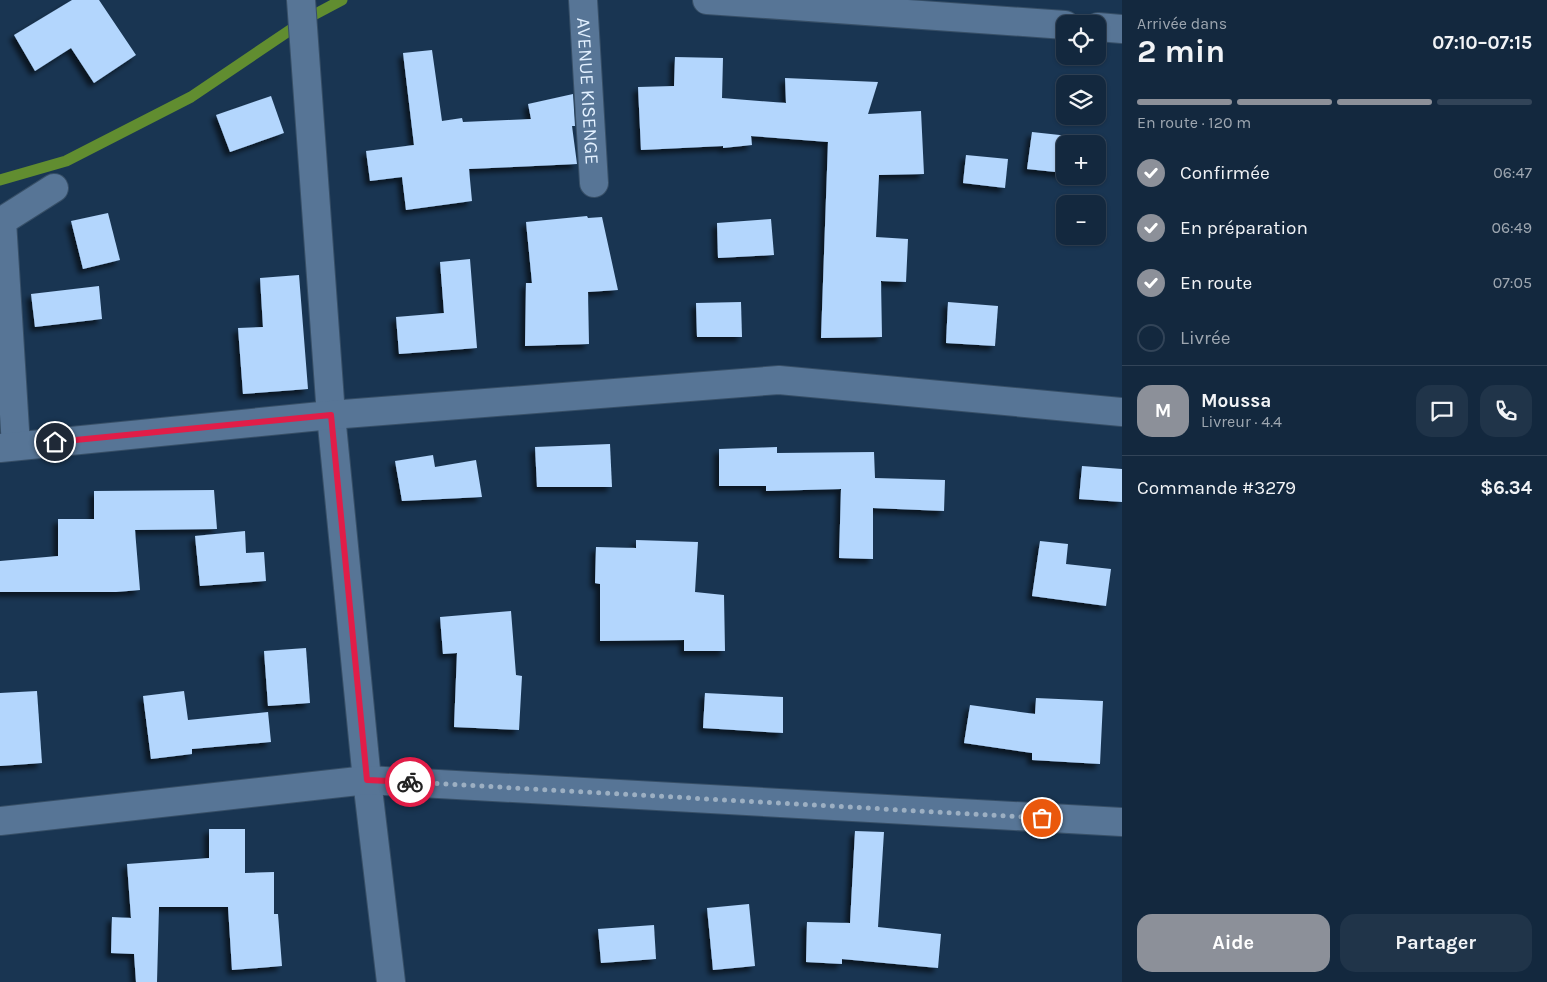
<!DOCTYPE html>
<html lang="fr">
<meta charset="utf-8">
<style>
body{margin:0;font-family:Karla,sans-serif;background:#203449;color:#f1f3f6;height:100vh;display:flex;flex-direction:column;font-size:19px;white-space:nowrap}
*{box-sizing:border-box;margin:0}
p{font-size:16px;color:#9da6b0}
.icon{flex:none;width:28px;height:28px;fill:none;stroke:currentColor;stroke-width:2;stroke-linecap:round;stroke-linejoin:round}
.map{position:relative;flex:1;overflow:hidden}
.panel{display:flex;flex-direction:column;background:#13283e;width:425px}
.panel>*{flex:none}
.tools{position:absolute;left:1056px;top:15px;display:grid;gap:10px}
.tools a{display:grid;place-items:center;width:50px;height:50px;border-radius:10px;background:#13283e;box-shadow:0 1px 4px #0004,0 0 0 1px #324458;font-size:25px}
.pin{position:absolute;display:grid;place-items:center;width:42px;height:42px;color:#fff;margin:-21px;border:2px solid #fff;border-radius:50%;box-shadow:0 1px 5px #0007}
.courier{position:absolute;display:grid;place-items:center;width:50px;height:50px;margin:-25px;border:4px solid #e11d48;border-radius:50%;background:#fff;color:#222;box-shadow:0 1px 6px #0007}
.headline em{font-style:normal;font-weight:700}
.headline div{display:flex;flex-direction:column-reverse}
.headline{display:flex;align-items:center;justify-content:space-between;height:85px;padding:0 15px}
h1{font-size:32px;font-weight:700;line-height:38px}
.bar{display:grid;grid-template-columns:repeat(4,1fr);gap:8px 5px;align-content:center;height:60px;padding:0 15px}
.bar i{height:6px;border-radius:4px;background:#324458}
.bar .current{background:#8c9099}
.bar p{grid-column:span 4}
.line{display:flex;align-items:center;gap:12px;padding:0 15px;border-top:1px solid #324458}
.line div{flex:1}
.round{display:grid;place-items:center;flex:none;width:52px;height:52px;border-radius:15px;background:#203449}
ol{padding:0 15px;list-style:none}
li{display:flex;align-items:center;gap:15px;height:55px}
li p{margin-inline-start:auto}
li .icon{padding:5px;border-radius:50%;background:#8c9099;color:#fff;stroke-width:4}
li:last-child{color:#9da6b0}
li i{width:28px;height:28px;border:2px solid #324458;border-radius:50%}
.primary-button{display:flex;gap:10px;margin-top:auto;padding:10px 15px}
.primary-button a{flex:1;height:58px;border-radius:15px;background:#8c9099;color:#fff;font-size:20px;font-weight:700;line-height:58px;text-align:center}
.primary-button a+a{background:#203449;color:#f1f3f6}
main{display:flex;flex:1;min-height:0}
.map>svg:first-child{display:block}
</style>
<main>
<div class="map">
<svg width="1122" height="982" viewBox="0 0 1122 982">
<defs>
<filter id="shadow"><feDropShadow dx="-4.5" dy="4.5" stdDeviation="2.5" flood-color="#0009"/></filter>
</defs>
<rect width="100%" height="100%" fill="#193552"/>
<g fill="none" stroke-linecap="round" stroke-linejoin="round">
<!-- stream -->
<path stroke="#618d30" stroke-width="11" d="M 0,180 L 66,161 L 191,97 L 308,18 L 342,0"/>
</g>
<!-- building -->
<g fill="#b3d6fd" filter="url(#shadow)">
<path d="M 72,0 L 99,0 L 136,55 L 94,83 L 71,48 L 35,71 L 14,35 Z"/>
<path d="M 432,50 L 442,121 L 462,118 L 463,122 L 531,119 L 528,104 L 573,94 L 575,126 L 572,126 L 577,164 L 469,169 L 472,201 L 406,210 L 402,177 L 370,181 L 366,151 L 414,145 L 403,53 Z"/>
<path d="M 675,57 L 723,58 L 722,98 L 786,103 L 785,78 L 878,82 L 868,114 L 921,111 L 924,174 L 879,175 L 876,237 L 908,239 L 906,282 L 881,281 L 882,337 L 821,338 L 828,142 L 751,136 L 752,145 L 723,148 L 723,146 L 641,150 L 638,87 L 674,86 Z"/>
<path d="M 271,96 L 284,133 L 230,152 L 216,115 Z"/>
<path d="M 1032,132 L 1106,140 L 1102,177 L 1093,176 L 1098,176 L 1098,144 L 1065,144 L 1065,173 L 1027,169 Z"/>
<path d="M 966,155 L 1008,159 L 1005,188 L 963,183 Z"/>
<path d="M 108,213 L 120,260 L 83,269 L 71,221 Z"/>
<path d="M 587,216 L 588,218 L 602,217 L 618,290 L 588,292 L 589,344 L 525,346 L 526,283 L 532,283 L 526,222 Z"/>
<path d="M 771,219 L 774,255 L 718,258 L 717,223 Z"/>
<path d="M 470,259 L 477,348 L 399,354 L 396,317 L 444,313 L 440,262 Z"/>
<path d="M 299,275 L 308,389 L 243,394 L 238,328 L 263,327 L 260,278 Z"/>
<path d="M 99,286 L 102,319 L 35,327 L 31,294 Z"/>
<path d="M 741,302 L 742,337 L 697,337 L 696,303 Z"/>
<path d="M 948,302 L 998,306 L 995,346 L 946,343 Z"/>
<path d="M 610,444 L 612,487 L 537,487 L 535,447 Z"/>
<path d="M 777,447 L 777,453 L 874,452 L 875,478 L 945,480 L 944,511 L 873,508 L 873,559 L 839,558 L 841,489 L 766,491 L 766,486 L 719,486 L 719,449 Z"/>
<path d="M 433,455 L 435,467 L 476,460 L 482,497 L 402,501 L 395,461 Z"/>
<path d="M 1082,466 L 1122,469 L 1122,502 L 1079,499 Z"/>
<path d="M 214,490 L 217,529 L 135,530 L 140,590 L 116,592 L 0,592 L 0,561 L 58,556 L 58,519 L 94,519 L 94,491 Z"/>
<path d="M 245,531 L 246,553 L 264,552 L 266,581 L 200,586 L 195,536 Z"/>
<path d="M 636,540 L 698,542 L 695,592 L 724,595 L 725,651 L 684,651 L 684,640 L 600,641 L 600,584 L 595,583 L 596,547 L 636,548 Z"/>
<path d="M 1040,541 L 1068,544 L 1066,564 L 1111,569 L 1106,606 L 1032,596 Z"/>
<path d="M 511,611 L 516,675 L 522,676 L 519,730 L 454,727 L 457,653 L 443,654 L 440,617 Z"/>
<path d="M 306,648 L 310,703 L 268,706 L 264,651 Z"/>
<path d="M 37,691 L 42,763 L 0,766 L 0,693 Z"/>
<path d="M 184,691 L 188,720 L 268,712 L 271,742 L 192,749 L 192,754 L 151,759 L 143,696 Z"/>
<path d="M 705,693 L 783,697 L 783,733 L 703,728 Z"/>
<path d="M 1036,698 L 1103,701 L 1100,764 L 1032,760 L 1032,753 L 964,743 L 970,705 L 1035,714 Z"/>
<path d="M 209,829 L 245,829 L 245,873 L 274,872 L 274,914 L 278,914 L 282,966 L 232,970 L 228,907 L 159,907 L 157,982 L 136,982 L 134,954 L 111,953 L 112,917 L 131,918 L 127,864 L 209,858 Z"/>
<path d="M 855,831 L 884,832 L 878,927 L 941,934 L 938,968 L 842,959 L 842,964 L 806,962 L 807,922 L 850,923 Z"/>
<path d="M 749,904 L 755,966 L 713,970 L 707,908 Z"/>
<path d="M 654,925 L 656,959 L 601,963 L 598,929 Z"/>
</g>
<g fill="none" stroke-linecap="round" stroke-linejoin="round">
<defs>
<g id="minor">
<path d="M 301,0 L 331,415 L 367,780 L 391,982"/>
<path id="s1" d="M 583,0 L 594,183"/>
<path d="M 707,0 L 1065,25"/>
<path d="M 1098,27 L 1122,29"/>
<path d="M 16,446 L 2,221 L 54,188"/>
<path d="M 0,448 L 331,415 L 779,380 L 1122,412"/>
<path d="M 0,821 L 367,780 L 1122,822"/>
</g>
</defs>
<!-- minor casing -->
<use href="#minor" stroke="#374f67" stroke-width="30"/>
<!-- minor -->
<use href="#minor" stroke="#577596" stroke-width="28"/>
</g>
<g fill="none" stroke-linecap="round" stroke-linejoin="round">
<!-- done -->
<path stroke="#9cafc2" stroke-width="5" stroke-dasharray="0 9" d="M 410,782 L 1042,818"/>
<!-- route -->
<path stroke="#e11d48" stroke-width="6" d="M 55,442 L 331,415 L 367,780 L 410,782"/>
</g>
<g text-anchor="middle" stroke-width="5" stroke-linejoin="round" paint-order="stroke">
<!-- street labels -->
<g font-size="19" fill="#e2f0ff" stroke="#0f2b47">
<text dy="7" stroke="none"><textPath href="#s1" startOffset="91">AVENUE KISENGE</textPath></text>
</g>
</g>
</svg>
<div class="tools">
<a><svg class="icon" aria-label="locate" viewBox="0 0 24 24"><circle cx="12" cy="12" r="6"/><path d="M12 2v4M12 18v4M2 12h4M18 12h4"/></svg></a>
<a><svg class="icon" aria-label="layers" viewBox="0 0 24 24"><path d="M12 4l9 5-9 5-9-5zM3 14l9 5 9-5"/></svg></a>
<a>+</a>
<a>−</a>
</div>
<div class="pin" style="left:1042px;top:818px;background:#ea580c"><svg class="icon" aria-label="bag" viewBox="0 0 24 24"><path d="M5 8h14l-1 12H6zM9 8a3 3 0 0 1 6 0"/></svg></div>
<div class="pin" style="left:55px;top:442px;background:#1f2937"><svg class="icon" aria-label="home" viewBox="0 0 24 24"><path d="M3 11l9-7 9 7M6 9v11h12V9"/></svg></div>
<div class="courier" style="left:410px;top:782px"><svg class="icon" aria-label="bike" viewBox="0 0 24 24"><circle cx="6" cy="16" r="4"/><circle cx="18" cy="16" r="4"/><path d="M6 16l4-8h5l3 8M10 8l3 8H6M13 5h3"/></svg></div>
</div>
<section class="panel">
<div class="headline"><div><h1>2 min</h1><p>Arrivée dans</p></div><em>07:10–07:15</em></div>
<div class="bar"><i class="current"></i><i class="current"></i><i class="current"></i><i></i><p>En route · 120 m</p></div>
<ol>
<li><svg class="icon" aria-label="check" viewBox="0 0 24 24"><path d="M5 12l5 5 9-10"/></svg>Confirmée<p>06:47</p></li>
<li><svg class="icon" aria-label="check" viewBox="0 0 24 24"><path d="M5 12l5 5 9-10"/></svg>En préparation<p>06:49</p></li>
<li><svg class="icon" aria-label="check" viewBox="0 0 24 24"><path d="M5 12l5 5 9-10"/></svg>En route<p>07:05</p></li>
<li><i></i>Livrée</li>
</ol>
<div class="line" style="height:90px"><b class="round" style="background:#8c9099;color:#fff">M</b><div><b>Moussa</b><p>Livreur · 4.4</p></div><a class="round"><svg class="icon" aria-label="chat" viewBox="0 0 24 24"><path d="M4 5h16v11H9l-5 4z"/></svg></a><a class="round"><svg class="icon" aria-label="phone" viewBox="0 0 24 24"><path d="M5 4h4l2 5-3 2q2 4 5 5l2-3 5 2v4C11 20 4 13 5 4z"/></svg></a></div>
<div class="line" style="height:65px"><div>Commande #3279</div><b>$6.34</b></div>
<div class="primary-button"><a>Aide</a><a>Partager</a></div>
</section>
</main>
